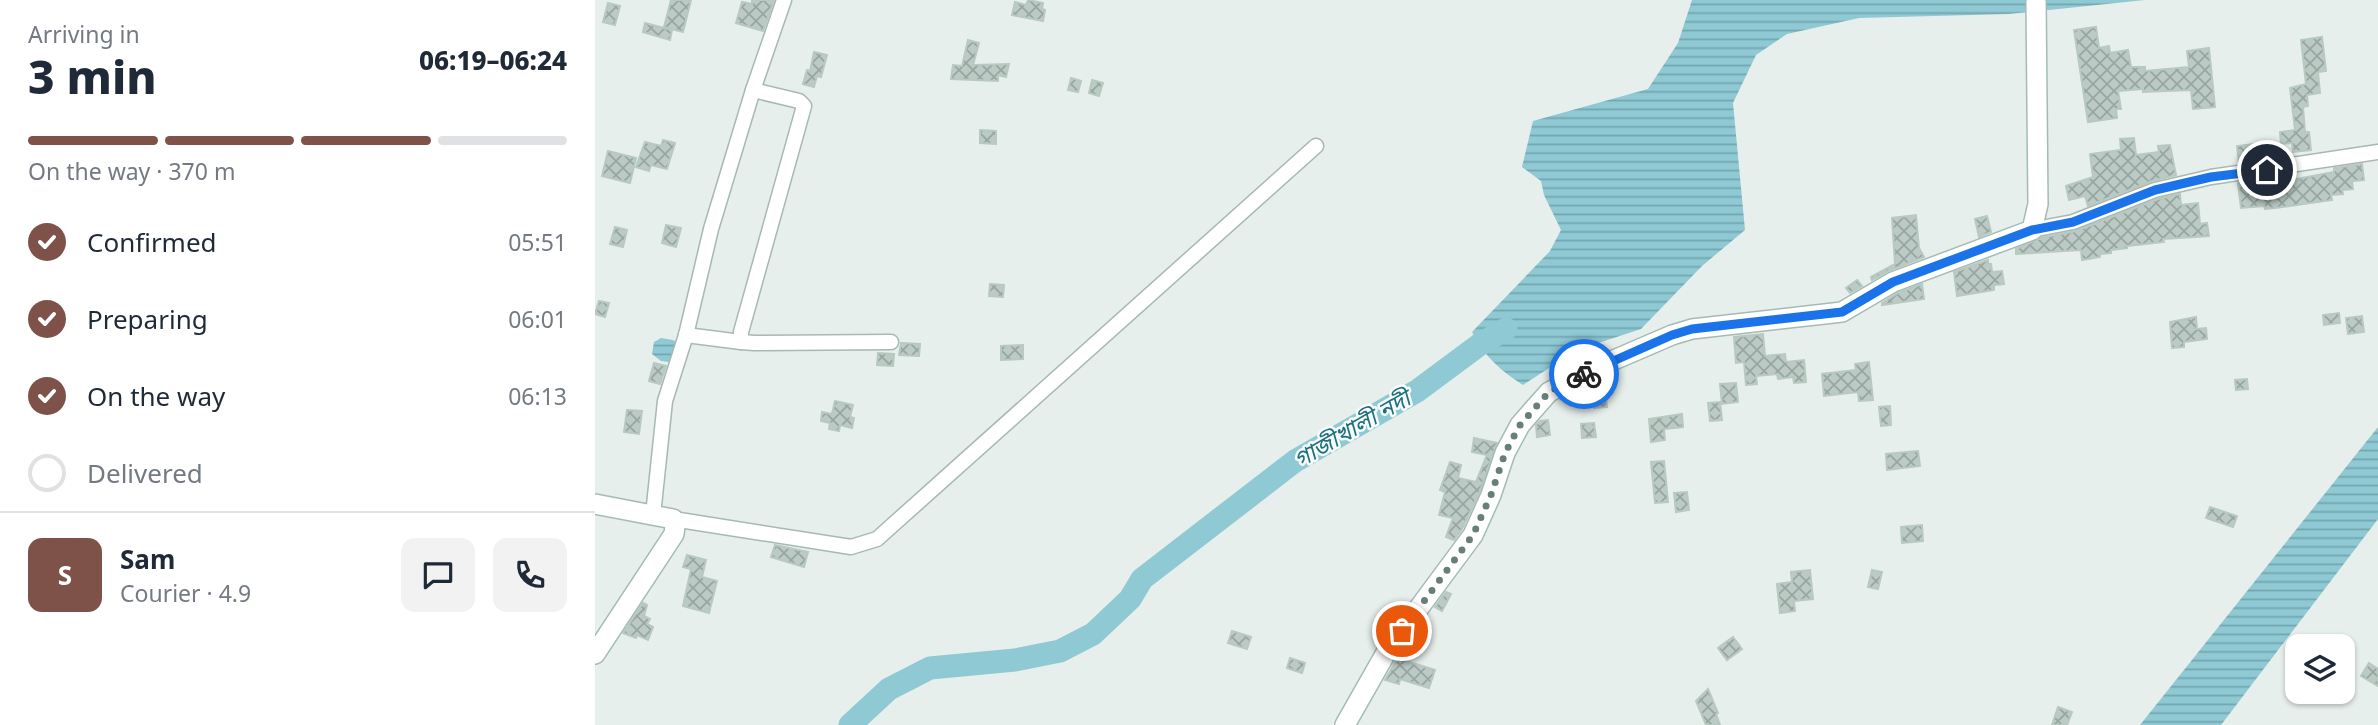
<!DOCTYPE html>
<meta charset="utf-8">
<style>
body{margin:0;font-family:"Noto Sans","Noto Sans Bengali",sans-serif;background:#f2f2f3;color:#1f2937;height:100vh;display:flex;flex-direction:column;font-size:26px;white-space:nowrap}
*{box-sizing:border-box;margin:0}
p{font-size:23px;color:#747a83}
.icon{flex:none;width:38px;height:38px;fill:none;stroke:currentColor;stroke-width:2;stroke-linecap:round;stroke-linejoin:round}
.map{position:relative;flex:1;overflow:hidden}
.sheet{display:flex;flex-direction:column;background:#fff;width:595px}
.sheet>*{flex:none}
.controls{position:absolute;left:1690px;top:634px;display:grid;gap:14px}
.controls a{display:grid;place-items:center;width:70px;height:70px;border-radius:14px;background:#fff;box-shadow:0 2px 5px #0004;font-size:35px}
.pin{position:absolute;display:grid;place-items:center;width:60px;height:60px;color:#fff;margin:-30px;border:4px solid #fff;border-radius:50%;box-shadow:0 2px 7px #0007}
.courier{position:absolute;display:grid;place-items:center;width:70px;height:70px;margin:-35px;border:5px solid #1a73e8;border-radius:50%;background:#fff;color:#222;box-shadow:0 2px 9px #0007}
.summary em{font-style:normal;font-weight:800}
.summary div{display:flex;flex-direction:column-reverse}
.summary{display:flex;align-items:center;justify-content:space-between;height:119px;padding:0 28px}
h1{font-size:46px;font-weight:800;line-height:52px}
.bar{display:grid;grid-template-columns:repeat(4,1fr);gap:10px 7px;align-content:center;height:84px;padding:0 28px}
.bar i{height:9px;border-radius:5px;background:#e0e1e3}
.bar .on{background:#7f5249}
.bar p{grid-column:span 4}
.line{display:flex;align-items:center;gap:18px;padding:0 28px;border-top:2px solid #e0e1e3}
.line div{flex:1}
.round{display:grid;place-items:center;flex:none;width:74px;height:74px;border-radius:14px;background:#f2f2f3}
ol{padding:0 28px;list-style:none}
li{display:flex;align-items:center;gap:21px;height:77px}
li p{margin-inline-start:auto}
li .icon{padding:7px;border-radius:50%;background:#7f5249;color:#fff;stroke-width:4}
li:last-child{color:#747a83}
li i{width:38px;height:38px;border:4px solid #e0e1e3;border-radius:50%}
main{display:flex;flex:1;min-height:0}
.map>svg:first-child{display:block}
</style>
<main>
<section class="sheet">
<div class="summary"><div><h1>3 min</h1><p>Arriving in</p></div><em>06:19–06:24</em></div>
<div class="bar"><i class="on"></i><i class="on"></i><i class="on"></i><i></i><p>On the way · 370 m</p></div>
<ol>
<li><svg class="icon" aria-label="check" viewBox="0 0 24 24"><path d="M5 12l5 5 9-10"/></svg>Confirmed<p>05:51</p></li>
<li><svg class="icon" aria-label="check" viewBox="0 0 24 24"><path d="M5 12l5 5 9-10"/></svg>Preparing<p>06:01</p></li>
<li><svg class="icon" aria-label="check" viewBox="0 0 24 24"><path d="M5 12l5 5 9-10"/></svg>On the way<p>06:13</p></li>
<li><i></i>Delivered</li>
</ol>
<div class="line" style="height:126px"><b class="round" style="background:#7f5249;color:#fff">S</b><div><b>Sam</b><p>Courier · 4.9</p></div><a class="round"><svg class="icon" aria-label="chat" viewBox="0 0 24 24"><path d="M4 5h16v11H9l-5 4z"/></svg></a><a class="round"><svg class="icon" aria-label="phone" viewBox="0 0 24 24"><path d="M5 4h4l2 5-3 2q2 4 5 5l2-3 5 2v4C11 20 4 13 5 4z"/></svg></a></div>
</section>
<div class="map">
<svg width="1783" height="725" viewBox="0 0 1783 725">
<defs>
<pattern id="water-rules" width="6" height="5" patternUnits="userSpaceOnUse" patternTransform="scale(1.75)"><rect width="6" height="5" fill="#8ec9d4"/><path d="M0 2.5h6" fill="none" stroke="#74a5ad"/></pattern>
<pattern id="building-cross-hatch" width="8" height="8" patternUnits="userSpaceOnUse" patternTransform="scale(1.75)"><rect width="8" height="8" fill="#bbcac4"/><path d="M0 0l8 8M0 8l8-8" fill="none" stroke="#98a6a0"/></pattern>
</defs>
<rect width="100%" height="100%" fill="#e6efeb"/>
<!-- water -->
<g fill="url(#water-rules)">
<path d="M 1097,0 L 1550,0 L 1414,14 L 1264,18 L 1192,34 L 1161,55 L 1138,103 L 1150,230 L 1107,266 L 1046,329 L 982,350 L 928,385 C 906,371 889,356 877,332 L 955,251 L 966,230 L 949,195 L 946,181 L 927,167 L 938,121 L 1053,89 L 1083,43 Z"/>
<path d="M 66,338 L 78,340 L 82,343 L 75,362 L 66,361 L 57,354 L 59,342 Z"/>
<path d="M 1783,427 L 1783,519 L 1626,725 L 1545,725 Z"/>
</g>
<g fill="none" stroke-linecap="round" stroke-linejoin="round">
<!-- river -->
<path stroke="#8ec9d4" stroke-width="23" d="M 255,725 L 294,689 L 335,668 L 420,660 L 465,651 L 498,634 L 535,599 L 547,579 L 700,461 L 822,391 L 884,345 L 911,329"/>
</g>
<!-- building -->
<g fill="url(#building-cross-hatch)" stroke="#b8c9c2" stroke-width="2">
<path d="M 76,0 L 96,0 L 88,32 L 69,27 Z"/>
<path d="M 157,0 L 179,0 L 168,31 L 141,23 L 147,2 L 157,4 Z"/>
<path d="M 433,0 L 448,3 L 447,9 L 450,10 L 448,21 L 417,15 L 420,2 L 431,5 Z"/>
<path d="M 13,3 L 25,6 L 20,25 L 8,22 Z"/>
<path d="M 50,23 L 77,30 L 75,40 L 48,32 Z"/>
<path d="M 1501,27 L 1504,48 L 1514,46 L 1515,53 L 1533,50 L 1536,67 L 1550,67 L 1550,71 L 1594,67 L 1592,51 L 1614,48 L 1620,107 L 1598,109 L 1596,90 L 1548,92 L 1548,89 L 1523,91 L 1526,109 L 1521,109 L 1522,118 L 1493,122 L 1479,30 Z"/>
<path d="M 1727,37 L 1731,71 L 1723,72 L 1725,93 L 1712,95 L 1713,106 L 1708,107 L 1710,132 L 1714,132 L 1716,150 L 1698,152 L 1697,143 L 1686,144 L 1685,132 L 1700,130 L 1695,88 L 1711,84 L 1706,40 Z"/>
<path d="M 373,40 L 384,43 L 378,65 L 414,64 L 411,77 L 403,75 L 403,81 L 356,79 L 358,65 L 367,66 Z"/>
<path d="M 219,52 L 232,55 L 226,77 L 222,76 L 219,87 L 208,84 L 212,70 L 215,71 Z"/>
<path d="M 476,78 L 486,81 L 483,92 L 473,90 Z"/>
<path d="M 497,80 L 508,83 L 504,96 L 494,93 Z"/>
<path d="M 385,130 L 401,131 L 401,144 L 385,143 Z"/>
<path d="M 1539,138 L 1541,155 L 1564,152 L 1563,146 L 1575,145 L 1581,175 L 1557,181 L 1493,206 L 1490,196 L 1474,200 L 1471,186 L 1498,177 L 1495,154 L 1526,150 L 1525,139 Z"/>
<path d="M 68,140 L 80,143 L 72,169 L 56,165 L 54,171 L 41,167 L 50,142 L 66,146 Z"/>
<path d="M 1658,144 L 1659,161 L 1644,163 L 1642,146 Z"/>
<path d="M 13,151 L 41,158 L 35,183 L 7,176 Z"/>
<path d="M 1767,164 L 1769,180 L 1757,181 L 1758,189 L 1747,190 L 1748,194 L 1736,195 L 1737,200 L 1680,208 L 1670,209 L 1669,206 L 1646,208 L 1643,183 L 1660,180 L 1660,185 L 1674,183 L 1675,185 L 1701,183 L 1701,179 L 1739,172 L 1739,168 Z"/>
<path d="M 1585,194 L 1586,205 L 1603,203 L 1605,224 L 1612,223 L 1614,236 L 1568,239 L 1569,242 L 1532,246 L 1532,248 L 1516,250 L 1516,253 L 1505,254 L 1505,257 L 1487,260 L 1486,250 L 1421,254 L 1421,249 L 1446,238 L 1481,231 L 1563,199 Z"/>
<path d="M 1321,215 L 1324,248 L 1329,257 L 1293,271 L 1277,280 L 1276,277 L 1300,264 L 1297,218 Z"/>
<path d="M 1392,216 L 1396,232 L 1384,237 L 1380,219 Z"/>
<path d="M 71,225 L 86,228 L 81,247 L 67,243 Z"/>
<path d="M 20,227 L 32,230 L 28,247 L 15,244 Z"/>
<path d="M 1393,260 L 1393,264 L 1396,264 L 1397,272 L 1407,271 L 1409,284 L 1399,285 L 1399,290 L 1362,296 L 1359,272 Z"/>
<path d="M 1262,280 L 1267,286 L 1255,293 L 1251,288 Z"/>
<path d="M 395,284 L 409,285 L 408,297 L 394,296 Z"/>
<path d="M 1327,284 L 1329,299 L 1287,305 L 1287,303 L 1303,293 Z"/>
<path d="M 4,301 L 14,303 L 10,317 L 0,314 Z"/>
<path d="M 1744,313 L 1745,323 L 1729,325 L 1728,315 Z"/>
<path d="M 1767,316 L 1769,332 L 1753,334 L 1751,318 Z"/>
<path d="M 1601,317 L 1602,329 L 1611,328 L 1612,339 L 1589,342 L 1589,347 L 1577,348 L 1575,322 Z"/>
<path d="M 1168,334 L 1170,356 L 1190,354 L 1191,362 L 1209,360 L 1211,382 L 1199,383 L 1198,377 L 1183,379 L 1182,374 L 1161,376 L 1162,384 L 1151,385 L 1149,362 L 1141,363 L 1139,337 Z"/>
<path d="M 306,343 L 325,344 L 324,356 L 304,355 Z"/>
<path d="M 428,345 L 428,359 L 406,360 L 406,346 Z"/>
<path d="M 283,353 L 299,354 L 298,366 L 282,365 Z"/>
<path d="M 1274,362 L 1278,400 L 1264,401 L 1263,392 L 1229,396 L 1227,374 L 1261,370 L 1260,364 Z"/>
<path d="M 59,363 L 71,366 L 65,384 L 54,381 Z"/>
<path d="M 1009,378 L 1012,378 L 1010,389 L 1012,407 L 999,408 L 998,396 L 992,397 L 994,385 Z"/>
<path d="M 1652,379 L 1653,389 L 1641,390 L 1640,380 Z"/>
<path d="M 1141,383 L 1143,402 L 1127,404 L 1125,384 Z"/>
<path d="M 240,401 L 258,405 L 255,417 L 259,418 L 257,428 L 245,425 L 244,431 L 234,429 L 235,423 L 226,421 L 227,412 L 237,414 Z"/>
<path d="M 1125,402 L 1127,420 L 1115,421 L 1113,403 Z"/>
<path d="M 1295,406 L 1296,425 L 1286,426 L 1284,407 Z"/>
<path d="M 32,410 L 47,411 L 44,434 L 29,432 Z"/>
<path d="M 1087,414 L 1088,427 L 1069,429 L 1070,440 L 1056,442 L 1054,419 Z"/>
<path d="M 953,420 L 955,435 L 942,437 L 941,425 L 945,421 Z"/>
<path d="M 999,423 L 1001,437 L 987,438 L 986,424 Z"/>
<path d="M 879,438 L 902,443 L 885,491 L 867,529 L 859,540 L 851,537 L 858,518 L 844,515 L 850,492 L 845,490 L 855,462 L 866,465 L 863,478 L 881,482 L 892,455 L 877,452 Z"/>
<path d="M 1323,451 L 1325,466 L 1292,470 L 1291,454 Z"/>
<path d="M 1069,461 L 1073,502 L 1060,503 L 1056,462 Z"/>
<path d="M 1092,492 L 1094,510 L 1081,512 L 1079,493 Z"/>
<path d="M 1615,507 L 1642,516 L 1638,527 L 1611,518 Z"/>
<path d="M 1327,525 L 1328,541 L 1307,543 L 1306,527 Z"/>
<path d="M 180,545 L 213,552 L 209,567 L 176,557 Z"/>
<path d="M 92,555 L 111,560 L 107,577 L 122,581 L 114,613 L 88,606 L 96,569 L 88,567 Z"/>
<path d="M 1215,570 L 1218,599 L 1199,601 L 1200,611 L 1185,613 L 1182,584 L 1197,582 L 1196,572 Z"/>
<path d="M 1277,570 L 1287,572 L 1283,589 L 1273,587 Z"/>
<path d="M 851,592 L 856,594 L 847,611 L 840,607 Z"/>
<path d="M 48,603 L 52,605 L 49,616 L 55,619 L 52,624 L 58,627 L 53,640 L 42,635 L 41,638 L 28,633 Z"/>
<path d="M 637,631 L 656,637 L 652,649 L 633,643 Z"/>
<path d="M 1138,637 L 1147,649 L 1132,660 L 1123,648 Z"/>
<path d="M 805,654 L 812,656 L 811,661 L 840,670 L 834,688 L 805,679 L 804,684 L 790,680 Z"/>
<path d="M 695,658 L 710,663 L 707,673 L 692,668 Z"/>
<path d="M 1774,663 L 1783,669 L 1783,686 L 1766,676 Z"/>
<path d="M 1113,689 L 1123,713 L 1121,714 L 1125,725 L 1111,725 L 1101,701 Z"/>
<path d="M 1463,707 L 1477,712 L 1472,725 L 1457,725 Z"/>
</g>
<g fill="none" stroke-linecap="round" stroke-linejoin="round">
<defs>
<g id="street">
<path d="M 158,90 L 204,101 L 209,106 L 146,332 L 146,342 L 159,343 L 296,342"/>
<path d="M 1437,230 L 1478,222 L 1560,190 L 1616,177 L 1783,152"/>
<path d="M 91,335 L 146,342"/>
<path d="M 58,515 L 70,401 L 91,335 L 116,229 L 158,90 L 189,0"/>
<path d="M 78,519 L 256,547 L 282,539 L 721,146"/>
</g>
<g id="secondary">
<path d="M 0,504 L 78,519 L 80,526 L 79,534 L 0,654"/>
<path d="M 750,725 L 792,651 L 878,535 L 896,495 L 910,453 L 925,425 L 938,410 L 954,392 L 1005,366 L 1077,335 L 1097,329 L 1247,312 L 1298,282 L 1437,230 L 1443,204 L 1441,0"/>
</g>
</defs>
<!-- street casing -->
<use href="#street" stroke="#a8b8b2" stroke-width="17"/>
<!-- secondary casing -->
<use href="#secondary" stroke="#a4bbb3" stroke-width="22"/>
<!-- street -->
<use href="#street" stroke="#fff" stroke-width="14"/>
<!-- secondary -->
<use href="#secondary" stroke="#fff" stroke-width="19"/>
</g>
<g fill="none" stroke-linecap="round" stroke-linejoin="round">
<!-- done -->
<path stroke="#687f78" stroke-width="7" stroke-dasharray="0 12.6" d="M 807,631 L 878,535 L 896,495 L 910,453 L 925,425 L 954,392 L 989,374"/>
<!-- route -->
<path stroke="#1a73e8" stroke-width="9" d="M 989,374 L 1077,335 L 1097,329 L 1247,312 L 1298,282 L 1437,230 L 1478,222 L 1560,190 L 1616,177 L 1672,170"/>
</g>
<g text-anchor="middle" stroke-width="5" stroke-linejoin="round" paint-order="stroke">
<!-- water labels -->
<g font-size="23" font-style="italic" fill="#1c6f80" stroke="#f7fbf9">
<text transform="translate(757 429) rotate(-30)" y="8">গাজীখালী নদী</text>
</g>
</g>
</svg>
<div class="controls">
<a><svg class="icon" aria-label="layers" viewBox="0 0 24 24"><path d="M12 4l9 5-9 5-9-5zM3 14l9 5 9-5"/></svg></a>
</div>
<div class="pin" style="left:807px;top:631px;background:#ea580c"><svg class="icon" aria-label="bag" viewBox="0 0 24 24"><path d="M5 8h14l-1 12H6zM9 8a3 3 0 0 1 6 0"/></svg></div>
<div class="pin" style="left:1672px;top:170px;background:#1f2937"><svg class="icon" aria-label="home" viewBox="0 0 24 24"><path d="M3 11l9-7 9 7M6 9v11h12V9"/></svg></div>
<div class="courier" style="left:989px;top:374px"><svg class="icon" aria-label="bike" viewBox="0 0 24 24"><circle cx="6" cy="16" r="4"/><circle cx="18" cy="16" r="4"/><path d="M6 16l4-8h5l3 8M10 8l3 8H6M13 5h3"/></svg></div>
</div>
</main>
